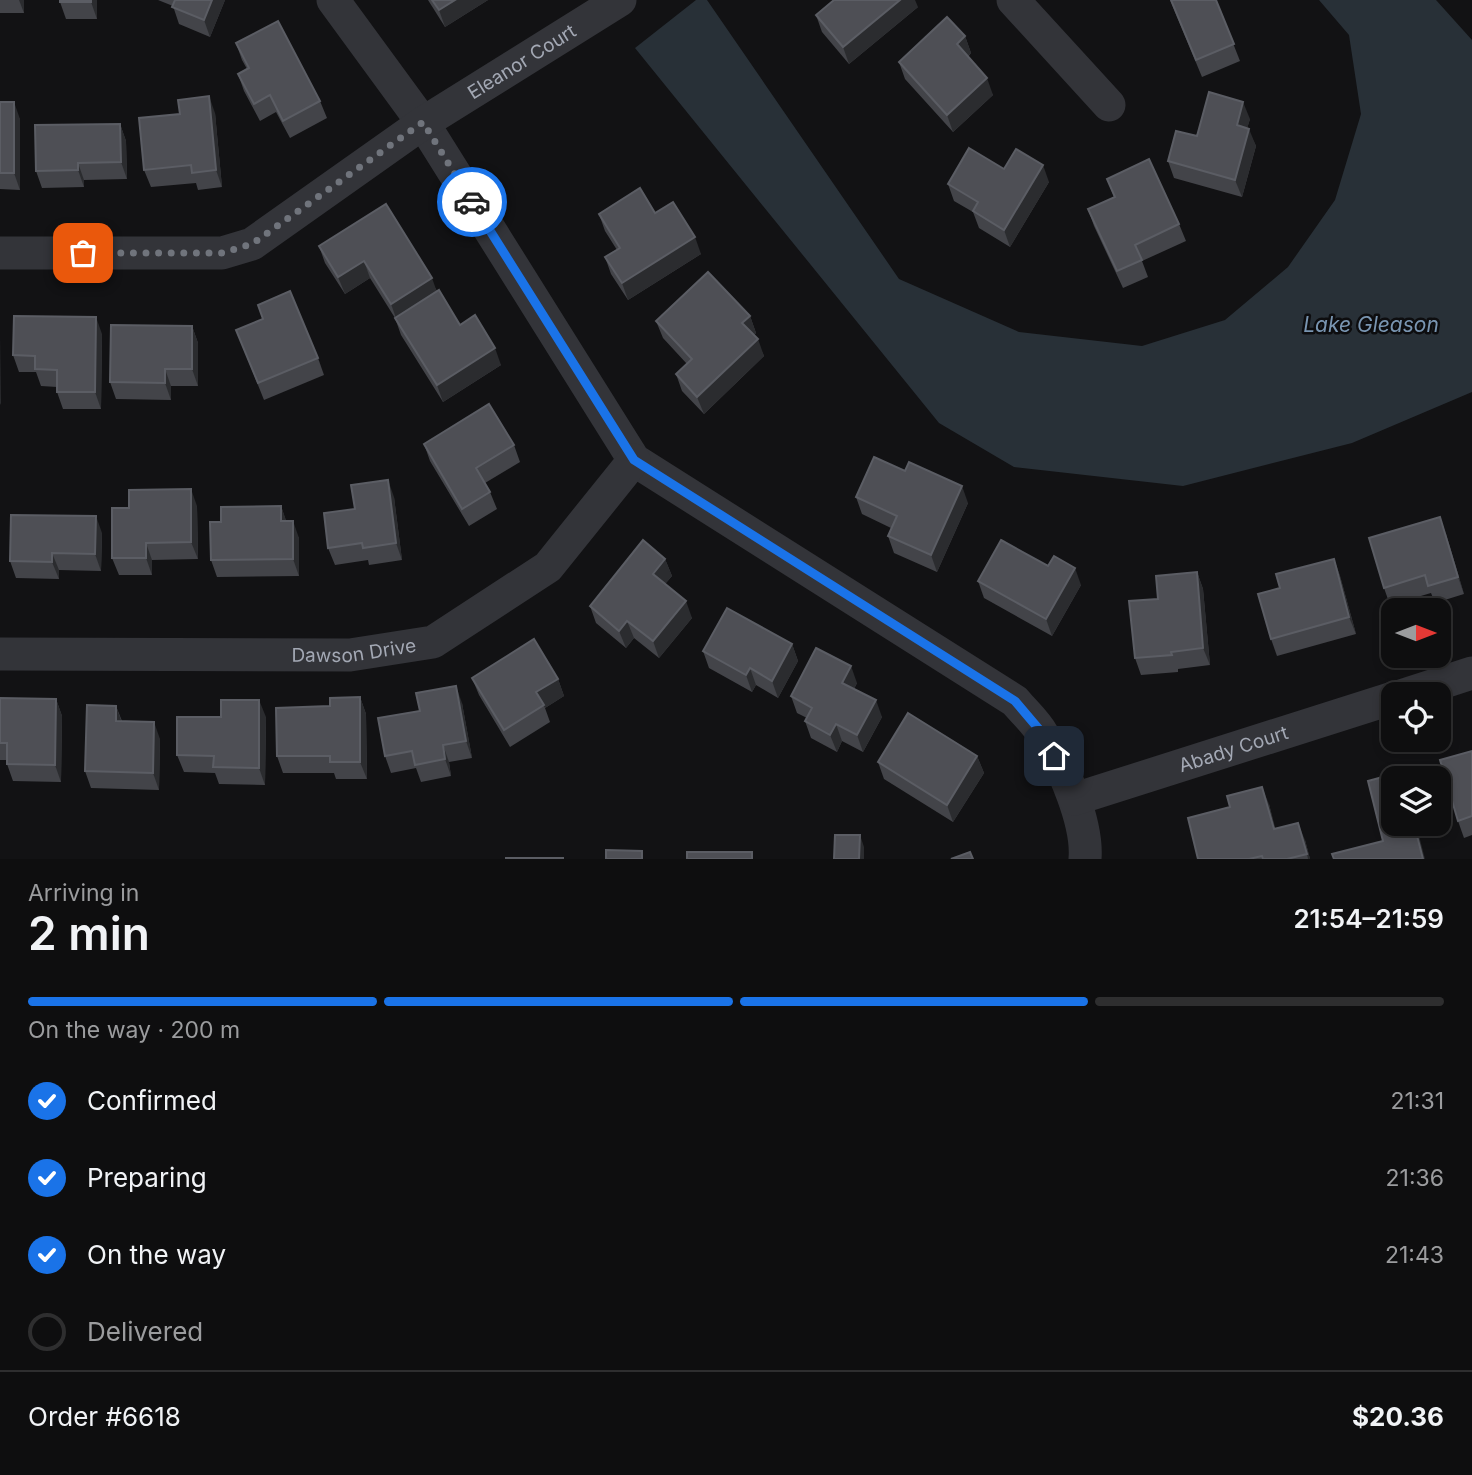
<!DOCTYPE html>
<meta charset="utf-8">
<style>
body{margin:0;font-family:Inter,sans-serif;background:#1c1c1d;color:#f1f3f6;height:100vh;display:flex;flex-direction:column;font-size:26px;white-space:nowrap}
*{box-sizing:border-box;margin:0}
p{font-size:23px;color:#9b9c9e}
.icon{flex:none;width:38px;height:38px;fill:none;stroke:currentColor;stroke-width:2;stroke-linecap:round;stroke-linejoin:round}
.map{position:relative;height:859px;overflow:hidden}
.side{display:flex;flex-direction:column;background:#0e0e0f;flex:1}
.side>*{flex:none}
.needle{width:46px;rotate:90deg}
.tools{position:absolute;left:1381px;top:598px;display:grid;gap:14px}
.tools a{display:grid;place-items:center;width:70px;height:70px;border-radius:14px;background:#0e0e0f;box-shadow:0 4px 10px #0003,0 0 0 2px #2e2e2f;font-size:35px}
.pin{position:absolute;display:grid;place-items:center;width:60px;height:60px;color:#fff;margin:-30px;border-radius:14px;box-shadow:0 4px 10px #0006}
.courier{position:absolute;display:grid;place-items:center;width:70px;height:70px;margin:-35px;border:5px solid #1a73e8;border-radius:50%;background:#fff;color:#222;box-shadow:0 2px 9px #0007}
.head em{font-style:normal;font-weight:600}
.head div{display:flex;flex-direction:column-reverse}
.head{display:flex;align-items:center;justify-content:space-between;height:119px;padding:0 28px}
h1{font-size:46px;font-weight:600;line-height:52px}
.bar{display:grid;grid-template-columns:repeat(4,1fr);gap:10px 7px;align-content:center;height:84px;padding:0 28px}
.bar i{height:9px;border-radius:5px;background:#2e2e2f}
.bar .on{background:#1a73e8}
.bar p{grid-column:span 4}
.line{display:flex;align-items:center;gap:18px;padding:0 28px;border-top:2px solid #2e2e2f}
.line div{flex:1}
ol{padding:0 28px;list-style:none}
li{display:flex;align-items:center;gap:21px;height:77px}
li p{margin-inline-start:auto}
li .icon{padding:7px;border-radius:50%;background:#1a73e8;color:#fff;stroke-width:4}
li:last-child{color:#9b9c9e}
li i{width:38px;height:38px;border:4px solid #2e2e2f;border-radius:50%}
.map>svg:first-child{display:block}
</style>
<div class="map">
<svg width="1472" height="859" viewBox="0 0 1472 859">
<rect width="100%" height="100%" fill="#121214"/>
<!-- water -->
<path fill="#283037" d="M 696,0 L 707,0 L 899,279 L 1019,332 L 1142,346 L 1225,320 L 1288,267 L 1335,200 L 1361,114 L 1349,35 L 1319,0 L 1436,0 L 1472,40 L 1472,392 L 1352,443 L 1183,486 L 1014,467 L 939,423 L 635,48 Z"/>
<g fill="none" stroke-linecap="round" stroke-linejoin="round">
<!-- street -->
<g stroke="#333439" stroke-width="33">
<path d="M 333,0 L 423,123 L 634,460 L 1015,701 C 1024,712 1036,722 1043,735 C 1063,765 1088,823 1085,859"/>
<path d="M 1013,0 L 1109,105"/>
<path id="s1" d="M 0,253 L 222,253 L 252,244 L 423,123 L 620,0"/>
<path id="s2" d="M 0,654 L 350,655 L 433,642 L 548,567 L 634,460"/>
<path d="M 1404,695 L 1472,673"/>
<path id="s3" d="M 1075,799 L 1393,698"/>
</g>
</g>
<!-- wall -->
<g fill="#434449">
<rect x="0" y="0" width="24" height="13"/>
<path d="M 97,0 L 97,19 L 66,19 L 60,2 Z"/>
<path d="M 158,0 L 225,0 L 210,37 L 179,24 L 173,6 Z"/>
<path d="M 428,0 L 488,0 L 445,27 Z"/>
<path d="M 1170,0 L 1216,0 L 1240,61 L 1202,77 Z"/>
<path d="M 918,7 L 849,64 L 822,32 L 816,15 Z"/>
<path d="M 965,36 L 971,53 L 968,57 L 993,95 L 953,132 L 905,79 L 899,62 Z"/>
<path d="M 236,43 L 320,101 L 327,118 L 290,138 L 276,112 L 260,121 L 244,91 L 238,74 L 247,69 L 242,60 Z"/>
<path d="M 0,102 L 20,119 L 20,190 L 0,189 Z"/>
<path d="M 215,113 L 222,187 L 198,190 L 196,183 L 151,187 L 144,170 Z"/>
<path d="M 1250,119 L 1247,128 L 1256,146 L 1242,197 L 1174,178 L 1168,161 L 1197,136 Z"/>
<path d="M 120,124 L 126,141 L 127,179 L 84,180 L 84,187 L 42,188 L 36,171 Z"/>
<path d="M 1004,169 L 1049,182 L 1010,247 L 979,228 L 973,212 L 954,201 L 948,184 Z"/>
<path d="M 1107,179 L 1179,224 L 1186,241 L 1142,261 L 1148,277 L 1123,288 L 1094,226 L 1088,209 L 1114,197 Z"/>
<path d="M 386,204 L 437,291 L 460,325 L 501,365 L 443,402 L 401,335 L 395,318 L 370,278 L 345,294 L 325,263 L 319,246 Z"/>
<path d="M 655,213 L 701,254 L 628,300 L 611,274 L 605,257 L 617,250 L 605,231 L 599,214 Z"/>
<path d="M 750,316 L 756,333 L 754,335 L 764,356 L 704,414 L 682,391 L 676,374 L 687,364 L 663,338 L 656,321 Z"/>
<path d="M 192,326 L 198,343 L 198,386 L 171,386 L 171,400 L 116,399 L 110,382 Z"/>
<path d="M 236,330 L 318,358 L 324,375 L 264,400 Z"/>
<path d="M 102,334 L 101,409 L 63,409 L 57,392 L 57,387 L 41,386 L 36,372 L 19,372 L 13,355 Z"/>
<path d="M 424,444 L 514,445 L 520,462 L 485,483 L 490,492 L 497,509 L 469,526 L 430,461 Z"/>
<path d="M 394,497 L 402,560 L 369,565 L 368,560 L 335,565 L 328,548 L 355,509 Z"/>
<path d="M 856,497 L 968,503 L 937,572 L 894,553 L 888,536 L 891,528 L 862,514 Z"/>
<path d="M 197,506 L 198,559 L 152,560 L 152,575 L 119,575 L 112,558 Z"/>
<path d="M 281,506 L 286,521 L 299,538 L 299,576 L 217,577 L 211,560 L 221,522 Z"/>
<path d="M 102,533 L 101,571 L 59,570 L 59,579 L 16,578 L 10,561 Z"/>
<path d="M 1446,534 L 1464,594 L 1435,603 L 1431,593 L 1390,605 L 1384,588 Z"/>
<path d="M 665,559 L 672,576 L 665,584 L 692,618 L 659,658 L 634,638 L 626,648 L 596,623 L 590,606 Z"/>
<path d="M 1334,559 L 1340,576 L 1356,634 L 1277,656 L 1271,639 L 1280,588 Z"/>
<path d="M 1197,572 L 1203,589 L 1210,665 L 1178,669 L 1178,672 L 1141,675 L 1135,658 L 1158,599 Z"/>
<path d="M 978,581 L 1081,585 L 1052,636 L 984,598 Z"/>
<path d="M 792,644 L 798,661 L 778,698 L 756,685 L 752,692 L 709,668 L 703,651 Z"/>
<path d="M 472,678 L 558,679 L 564,696 L 545,708 L 550,722 L 510,747 L 479,695 Z"/>
<path d="M 857,683 L 854,689 L 882,717 L 863,752 L 842,741 L 837,752 L 811,738 L 805,721 L 807,718 L 797,713 L 791,696 Z"/>
<path d="M 360,697 L 366,714 L 367,779 L 336,779 L 334,773 L 283,773 L 277,756 L 330,706 Z"/>
<path d="M 0,698 L 56,699 L 62,716 L 61,782 L 13,781 L 7,764 L 7,760 L 0,760 Z"/>
<path d="M 462,703 L 472,758 L 449,762 L 451,776 L 421,782 L 416,768 L 391,773 L 385,756 Z"/>
<path d="M 116,706 L 122,721 L 160,739 L 159,790 L 91,788 L 85,771 Z"/>
<path d="M 266,717 L 265,785 L 219,784 L 215,773 L 184,772 L 177,755 Z"/>
<path d="M 1472,751 L 1472,835 L 1464,838 L 1458,821 Z"/>
<path d="M 977,756 L 984,773 L 953,822 L 884,779 L 878,762 Z"/>
<path d="M 1269,804 L 1275,829 L 1305,840 L 1310,859 L 1198,859 Z"/>
</g>
<!-- shaded-wall -->
<g fill="#2b2c2f">
<path d="M 19,0 L 24,0 L 24,13 Z"/>
<path d="M 91,0 L 97,0 L 97,19 L 91,2 Z"/>
<path d="M 212,0 L 225,0 L 210,37 L 204,20 Z"/>
<path d="M 455,0 L 488,0 L 445,27 L 439,10 Z"/>
<path d="M 900,0 L 915,0 L 918,7 L 849,64 L 843,47 Z"/>
<path d="M 965,36 L 971,53 L 963,61 L 957,44 Z"/>
<path d="M 987,78 L 993,95 L 953,132 L 947,115 Z"/>
<path d="M 209,96 L 215,113 L 222,187 L 216,170 Z"/>
<path d="M 14,102 L 20,119 L 20,190 L 14,173 Z"/>
<path d="M 1243,102 L 1250,119 L 1243,142 L 1237,125 Z"/>
<path d="M 120,124 L 126,141 L 127,179 L 121,162 Z"/>
<path d="M 1249,129 L 1256,146 L 1242,197 L 1235,180 Z"/>
<path d="M 78,163 L 84,180 L 84,187 L 78,170 Z"/>
<path d="M 1043,165 L 1049,182 L 1010,247 L 1004,230 Z"/>
<path d="M 695,237 L 701,254 L 628,300 L 622,283 Z"/>
<path d="M 364,261 L 370,278 L 345,294 L 338,277 Z"/>
<path d="M 432,278 L 438,295 L 397,321 L 391,304 Z"/>
<path d="M 750,316 L 756,333 L 749,340 L 742,323 Z"/>
<path d="M 96,317 L 102,334 L 101,409 L 95,392 Z"/>
<path d="M 192,326 L 198,343 L 198,386 L 192,369 Z"/>
<path d="M 0,335 L 1,405 L 0,403 Z"/>
<path d="M 758,339 L 764,356 L 704,414 L 697,397 Z"/>
<path d="M 495,348 L 501,365 L 443,402 L 437,385 Z"/>
<path d="M 165,369 L 171,386 L 171,400 L 165,383 Z"/>
<path d="M 388,480 L 394,497 L 402,560 L 396,543 Z"/>
<path d="M 962,486 L 968,503 L 937,572 L 931,555 Z"/>
<path d="M 191,489 L 197,506 L 198,559 L 191,542 Z"/>
<path d="M 281,506 L 287,523 L 281,521 Z"/>
<path d="M 96,516 L 102,533 L 101,571 L 95,554 Z"/>
<path d="M 1440,517 L 1446,534 L 1464,594 L 1458,577 Z"/>
<path d="M 293,521 L 299,538 L 299,576 L 293,559 Z"/>
<path d="M 146,543 L 152,560 L 152,575 L 146,558 Z"/>
<path d="M 52,553 L 59,570 L 59,579 L 52,562 Z"/>
<path d="M 665,559 L 672,576 L 659,591 L 653,574 Z"/>
<path d="M 1334,559 L 1340,576 L 1356,634 L 1349,617 Z"/>
<path d="M 1075,568 L 1081,585 L 1052,636 L 1046,619 Z"/>
<path d="M 1197,572 L 1203,589 L 1210,665 L 1203,648 Z"/>
<path d="M 686,601 L 692,618 L 659,658 L 653,641 Z"/>
<path d="M 627,621 L 634,638 L 626,648 L 619,631 Z"/>
<path d="M 792,644 L 798,661 L 778,698 L 772,681 Z"/>
<path d="M 851,666 L 857,683 L 848,700 L 842,683 Z"/>
<path d="M 750,668 L 756,685 L 752,692 L 746,675 Z"/>
<path d="M 558,679 L 564,696 L 545,708 L 536,692 Z"/>
<path d="M 456,686 L 462,703 L 472,758 L 466,741 Z"/>
<path d="M 360,697 L 366,714 L 367,779 L 360,762 Z"/>
<path d="M 56,699 L 62,716 L 61,782 L 55,765 Z"/>
<path d="M 259,700 L 266,717 L 265,785 L 259,768 Z"/>
<path d="M 876,700 L 882,717 L 863,752 L 857,735 Z"/>
<path d="M 116,706 L 122,723 L 116,721 Z"/>
<path d="M 154,722 L 160,739 L 159,790 L 153,773 Z"/>
<path d="M 836,724 L 842,741 L 837,752 L 830,735 Z"/>
<path d="M 443,745 L 449,762 L 451,776 L 445,759 Z"/>
<path d="M 977,756 L 984,773 L 953,822 L 947,805 Z"/>
<path d="M 1262,787 L 1269,804 L 1280,846 L 1274,829 Z"/>
<path d="M 1298,823 L 1305,840 L 1310,859 L 1308,859 L 1307,854 Z"/>
<path d="M 1414,824 L 1416,824 L 1425,859 L 1423,859 Z"/>
<path d="M 860,835 L 864,847 L 864,859 L 859,859 Z"/>
</g>
<!-- building -->
<g fill="#4e4f55" stroke="#5b5d64" stroke-width="2">
<rect x="60" y="0" width="31" height="2"/>
<path d="M 175,0 L 212,0 L 204,20 L 172,7 Z"/>
<path d="M 432,0 L 455,0 L 439,10 Z"/>
<path d="M 834,0 L 900,0 L 843,47 L 816,15 Z"/>
<path d="M 1171,0 L 1216,0 L 1234,44 L 1196,60 Z"/>
<path d="M 947,17 L 965,36 L 957,44 L 987,78 L 947,115 L 899,62 Z"/>
<path d="M 278,21 L 320,101 L 283,121 L 270,95 L 254,104 L 238,74 L 249,68 L 236,43 Z"/>
<path d="M 1209,92 L 1243,102 L 1237,125 L 1249,129 L 1235,180 L 1168,161 L 1176,131 L 1197,136 Z"/>
<path d="M 209,96 L 216,170 L 192,173 L 191,165 L 144,170 L 139,118 L 180,114 L 178,100 Z"/>
<rect x="0" y="102" width="14" height="71"/>
<path d="M 120,124 L 121,162 L 78,163 L 78,170 L 36,171 L 35,125 Z"/>
<path d="M 969,148 L 1004,169 L 1016,149 L 1043,165 L 1004,230 L 973,211 L 978,202 L 948,184 Z"/>
<path d="M 1149,159 L 1179,224 L 1135,245 L 1142,260 L 1117,271 L 1088,209 L 1115,197 L 1107,179 Z"/>
<path d="M 640,188 L 655,213 L 673,202 L 695,237 L 622,283 L 605,257 L 620,248 L 599,214 Z"/>
<path d="M 386,204 L 432,278 L 391,304 L 364,261 L 338,277 L 319,246 Z"/>
<path d="M 708,272 L 750,316 L 742,323 L 758,339 L 697,397 L 676,374 L 692,359 L 656,321 Z"/>
<path d="M 439,290 L 460,325 L 475,315 L 495,348 L 437,385 L 395,318 Z"/>
<path d="M 290,291 L 318,358 L 258,383 L 236,330 L 263,319 L 258,305 Z"/>
<path d="M 14,316 L 96,317 L 95,392 L 57,392 L 57,370 L 35,369 L 35,356 L 13,355 Z"/>
<path d="M 111,325 L 192,326 L 192,369 L 165,369 L 165,383 L 110,382 Z"/>
<path d="M 489,404 L 514,445 L 476,468 L 490,492 L 462,509 L 424,444 Z"/>
<path d="M 874,457 L 905,471 L 909,462 L 962,486 L 931,555 L 888,536 L 897,516 L 856,497 Z"/>
<path d="M 388,480 L 396,543 L 363,548 L 362,543 L 328,548 L 324,513 L 355,509 L 351,485 Z"/>
<path d="M 191,489 L 191,542 L 146,543 L 146,558 L 112,558 L 112,508 L 129,508 L 129,490 Z"/>
<path d="M 281,506 L 281,521 L 293,521 L 293,559 L 211,560 L 210,522 L 221,522 L 221,507 Z"/>
<path d="M 11,515 L 96,516 L 95,554 L 52,553 L 52,562 L 10,561 Z"/>
<path d="M 1440,517 L 1458,577 L 1428,586 L 1425,575 L 1384,588 L 1369,538 Z"/>
<path d="M 643,540 L 665,559 L 653,574 L 686,601 L 653,641 L 627,621 L 619,631 L 590,606 Z"/>
<path d="M 1001,540 L 1048,566 L 1054,556 L 1075,568 L 1046,619 L 978,581 Z"/>
<path d="M 1334,559 L 1349,617 L 1271,639 L 1258,594 L 1280,588 L 1276,574 Z"/>
<path d="M 1197,572 L 1203,648 L 1171,652 L 1172,655 L 1135,658 L 1129,601 L 1158,599 L 1156,576 Z"/>
<path d="M 727,608 L 792,644 L 772,681 L 750,668 L 746,675 L 703,651 Z"/>
<path d="M 534,639 L 558,679 L 536,692 L 544,705 L 504,730 L 472,678 Z"/>
<path d="M 816,648 L 851,666 L 842,683 L 876,700 L 857,735 L 836,724 L 830,735 L 805,721 L 812,708 L 791,696 Z"/>
<path d="M 456,686 L 466,741 L 443,745 L 445,759 L 415,765 L 412,751 L 385,756 L 378,718 L 420,711 L 416,693 Z"/>
<path d="M 360,697 L 360,762 L 330,762 L 330,756 L 277,756 L 276,708 L 330,706 L 330,698 Z"/>
<path d="M 0,698 L 56,699 L 55,765 L 7,764 L 7,743 L 0,743 Z"/>
<path d="M 221,700 L 259,700 L 259,768 L 213,767 L 214,756 L 177,755 L 177,717 L 221,717 Z"/>
<path d="M 87,705 L 116,706 L 116,721 L 154,722 L 153,773 L 85,771 Z"/>
<path d="M 908,713 L 977,756 L 947,805 L 878,762 Z"/>
<path d="M 1472,751 L 1472,816 L 1458,821 L 1440,760 Z"/>
<path d="M 1401,772 L 1403,779 L 1393,779 L 1393,824 L 1414,824 L 1423,859 L 1334,859 L 1332,854 L 1383,841 L 1368,781 Z"/>
<path d="M 1262,787 L 1274,829 L 1298,823 L 1307,854 L 1287,859 L 1263,859 L 1262,856 L 1249,859 L 1198,859 L 1188,818 L 1230,807 L 1227,796 Z"/>
<path d="M 835,835 L 860,835 L 859,859 L 834,859 Z"/>
<path d="M 606,850 L 642,851 L 642,859 L 606,859 Z"/>
<rect x="687" y="852" width="65" height="7"/>
<path d="M 970,852 L 973,859 L 951,859 Z"/>
<rect x="506" y="858" width="57" height="1"/>
</g>
<g fill="none" stroke-linecap="round" stroke-linejoin="round">
<!-- done -->
<path stroke="#70747c" stroke-width="7" stroke-dasharray="0 12.6" d="M 83,253 L 222,253 L 252,244 L 423,122 L 472,202"/>
<!-- route -->
<path stroke="#1a73e8" stroke-width="9" d="M 472,202 L 634,460 L 1015,701 L 1043,734 L 1054,756"/>
</g>
<g text-anchor="middle" stroke-width="5" stroke-linejoin="round" paint-order="stroke">
<!-- street labels -->
<g font-size="19" fill="#a3a8b4" stroke="#0d0d0f">
<text dy="7" stroke="none"><textPath href="#s1" startOffset="579">Eleanor Court</textPath></text>
<text dy="7" stroke="none"><textPath href="#s2" startOffset="354">Dawson Drive</textPath></text>
<text dy="7" stroke="none"><textPath href="#s3" startOffset="166">Abady Court</textPath></text>
</g>
<!-- water labels -->
<g font-size="21" font-style="italic" fill="#7995b1" stroke="#0d0d0f">
<text x="1371" y="332">Lake Gleason</text>
</g>
</g>
</svg>
<div class="tools">
<a><svg class="needle" viewBox="-14 -14 28 28"><path d="M0-13l5 13h-10z" fill="#e53935"/><path d="M0 13l5-13h-10z" fill="#9b9c9e"/></svg></a>
<a><svg class="icon" aria-label="locate" viewBox="0 0 24 24"><circle cx="12" cy="12" r="6"/><path d="M12 2v4M12 18v4M2 12h4M18 12h4"/></svg></a>
<a><svg class="icon" aria-label="layers" viewBox="0 0 24 24"><path d="M12 4l9 5-9 5-9-5zM3 14l9 5 9-5"/></svg></a>
</div>
<div class="pin" style="left:83px;top:253px;background:#ea580c"><svg class="icon" aria-label="bag" viewBox="0 0 24 24"><path d="M5 8h14l-1 12H6zM9 8a3 3 0 0 1 6 0"/></svg></div>
<div class="pin" style="left:1054px;top:756px;background:#1f2937"><svg class="icon" aria-label="home" viewBox="0 0 24 24"><path d="M3 11l9-7 9 7M6 9v11h12V9"/></svg></div>
<div class="courier" style="left:472px;top:202px"><svg class="icon" aria-label="car" viewBox="0 0 24 24"><path d="M5 17H2v-5l4-1 3-4h7l3 4 3 1v5h-3M9 17h6M6 11h13"/><circle cx="7" cy="17" r="2"/><circle cx="17" cy="17" r="2"/></svg></div>
</div>
<section class="side">
<div class="head"><div><h1>2 min</h1><p>Arriving in</p></div><em>21:54–21:59</em></div>
<div class="bar"><i class="on"></i><i class="on"></i><i class="on"></i><i></i><p>On the way · 200 m</p></div>
<ol>
<li><svg class="icon" aria-label="check" viewBox="0 0 24 24"><path d="M5 12l5 5 9-10"/></svg>Confirmed<p>21:31</p></li>
<li><svg class="icon" aria-label="check" viewBox="0 0 24 24"><path d="M5 12l5 5 9-10"/></svg>Preparing<p>21:36</p></li>
<li><svg class="icon" aria-label="check" viewBox="0 0 24 24"><path d="M5 12l5 5 9-10"/></svg>On the way<p>21:43</p></li>
<li><i></i>Delivered</li>
</ol>
<div class="line" style="height:91px"><div>Order #6618</div><b>$20.36</b></div>
</section>
